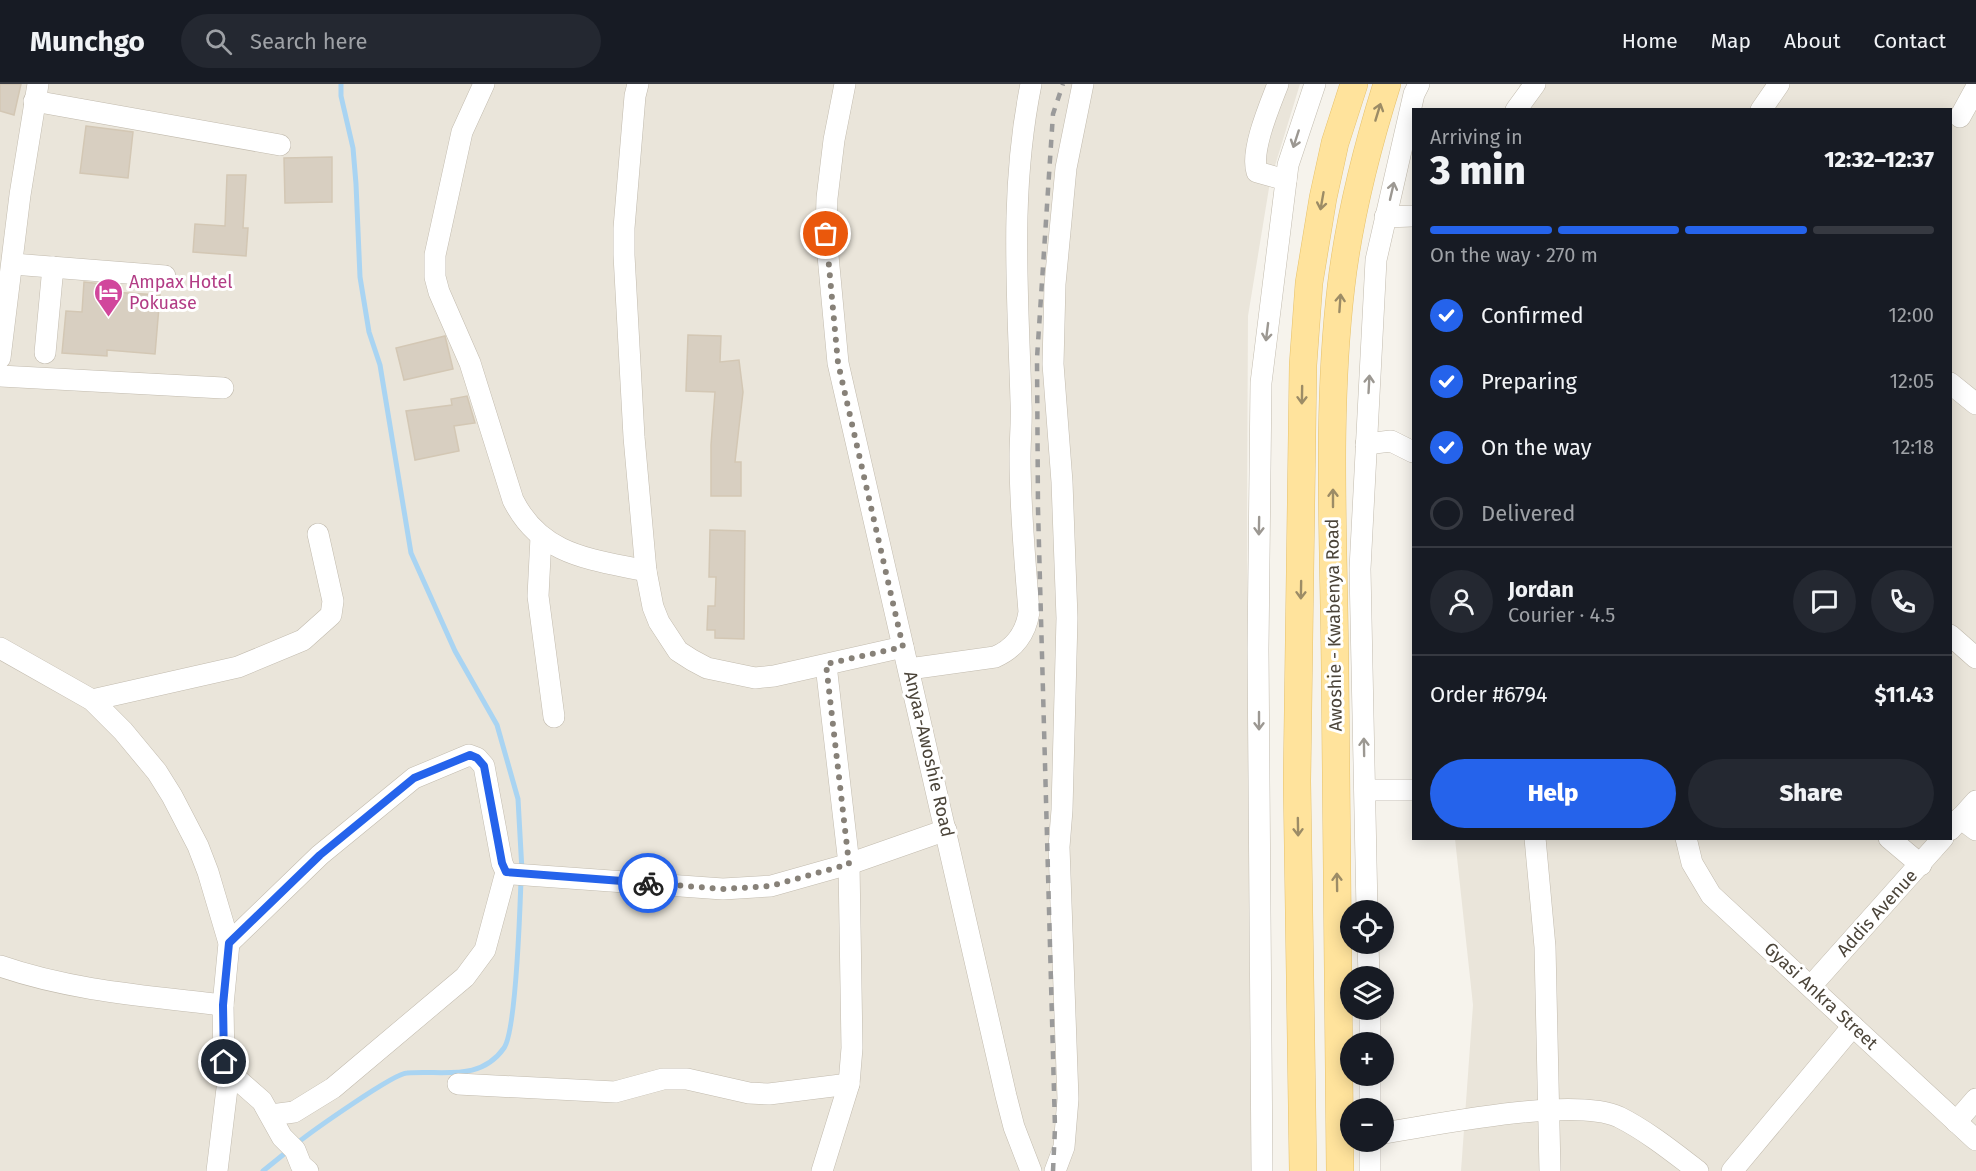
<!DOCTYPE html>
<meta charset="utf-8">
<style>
body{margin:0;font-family:"Fira Sans",sans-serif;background:#242831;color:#f1f3f6;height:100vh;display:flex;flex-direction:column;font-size:22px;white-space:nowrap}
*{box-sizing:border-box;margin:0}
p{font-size:20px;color:#9ea1a6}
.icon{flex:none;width:33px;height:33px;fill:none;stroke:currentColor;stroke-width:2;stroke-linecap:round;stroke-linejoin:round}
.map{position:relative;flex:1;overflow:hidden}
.details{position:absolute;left:1412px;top:24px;width:540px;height:732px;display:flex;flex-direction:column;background:#171b24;border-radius:0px;box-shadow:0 3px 15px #0003}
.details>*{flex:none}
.buttons{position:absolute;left:1340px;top:816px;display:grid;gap:12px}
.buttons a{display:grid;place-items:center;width:54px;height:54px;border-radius:50%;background:#171b24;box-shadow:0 3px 15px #0003;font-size:30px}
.pin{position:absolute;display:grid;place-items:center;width:51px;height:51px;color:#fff;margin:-26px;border:3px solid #fff;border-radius:50%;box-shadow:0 2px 6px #0007}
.courier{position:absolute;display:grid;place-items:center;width:60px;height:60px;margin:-30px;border:4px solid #2563eb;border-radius:50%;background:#fff;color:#222;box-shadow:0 2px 8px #0007}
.summary em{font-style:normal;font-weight:800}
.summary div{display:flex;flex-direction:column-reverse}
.summary{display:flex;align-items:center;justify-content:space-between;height:102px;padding:0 18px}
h1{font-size:39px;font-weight:800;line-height:45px}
.bar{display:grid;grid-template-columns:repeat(4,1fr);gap:9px 6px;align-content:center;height:72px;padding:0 18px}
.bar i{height:8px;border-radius:4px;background:#363941}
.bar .current{background:#2563eb}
.bar p{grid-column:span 4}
.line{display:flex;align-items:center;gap:15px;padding:0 18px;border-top:2px solid #363941}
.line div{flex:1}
.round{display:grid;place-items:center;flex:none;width:63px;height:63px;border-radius:32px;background:#242831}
ol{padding:0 18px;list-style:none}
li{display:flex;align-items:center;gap:18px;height:66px}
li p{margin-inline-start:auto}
li .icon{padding:6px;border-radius:50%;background:#2563eb;color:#fff;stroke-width:4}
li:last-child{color:#9ea1a6}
li i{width:33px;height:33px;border:3px solid #363941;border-radius:50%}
.action{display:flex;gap:12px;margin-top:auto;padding:12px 18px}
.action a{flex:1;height:69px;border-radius:36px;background:#2563eb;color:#fff;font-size:24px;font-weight:800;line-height:69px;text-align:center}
.action a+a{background:#242831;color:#f1f3f6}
header{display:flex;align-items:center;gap:36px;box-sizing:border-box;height:84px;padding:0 30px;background:#171b24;border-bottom:2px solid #363941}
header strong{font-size:28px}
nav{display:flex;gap:33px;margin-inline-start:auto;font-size:21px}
.search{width:420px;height:54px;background:#242831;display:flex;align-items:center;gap:15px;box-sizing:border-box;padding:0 21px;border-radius:33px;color:#9ea1a6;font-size:22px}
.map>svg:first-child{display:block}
</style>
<header>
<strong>Munchgo</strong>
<div class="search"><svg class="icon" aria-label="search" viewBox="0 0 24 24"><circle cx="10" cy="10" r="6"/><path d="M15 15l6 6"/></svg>Search here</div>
<nav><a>Home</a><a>Map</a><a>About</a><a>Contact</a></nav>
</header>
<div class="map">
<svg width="1976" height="1087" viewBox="0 0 1976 1087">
<rect width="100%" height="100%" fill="#f6f3ec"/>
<!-- residential -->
<g fill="#eae5da">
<path d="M 0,0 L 1300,0 L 1270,98 L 1248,232 L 1247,431 L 1250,961 L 1254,1087 L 0,1087 Z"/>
<path d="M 1520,0 L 1976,0 L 1976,1087 L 1461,1087 L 1473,921 L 1455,755 L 1950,754 L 1950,26 L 1512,25 Z"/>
</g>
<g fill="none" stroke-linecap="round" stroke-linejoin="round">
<!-- stream -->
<g stroke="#a9d4f2" stroke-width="5">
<path d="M 341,0 L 341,12 L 353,64 L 356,100 L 360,193 L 369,248 L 380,281 L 411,469 L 455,567 L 497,641 L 518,715 L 522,787"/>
<path d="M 296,1060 C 311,1048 394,989 407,989 C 443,986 480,998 504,964 C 516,947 520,824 521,796"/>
<path d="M 263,1087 L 289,1066"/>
</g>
</g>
<!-- building -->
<g fill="#d8cfc1" stroke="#d3c7b4" stroke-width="1.5">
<path d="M 0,0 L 21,0 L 14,31 L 0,27 Z"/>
<path d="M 86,42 L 133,48 L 128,94 L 80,89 Z"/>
<path d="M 332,73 L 332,118 L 285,119 L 284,74 Z"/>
<path d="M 227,91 L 246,91 L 243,144 L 248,144 L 246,172 L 193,168 L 195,140 L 225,142 Z"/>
<path d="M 84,198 L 112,201 L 111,208 L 160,211 L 155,270 L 107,266 L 107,272 L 62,269 L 66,227 L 82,228 Z"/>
<path d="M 688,251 L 721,252 L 720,278 L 739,276 L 743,308 L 735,378 L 741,378 L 741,412 L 711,412 L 711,361 L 715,308 L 686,307 Z"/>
<path d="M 445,252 L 453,285 L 404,296 L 396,264 Z"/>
<path d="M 467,312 L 475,339 L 454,342 L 459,367 L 415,376 L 406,327 L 452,321 L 451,315 Z"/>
<path d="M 710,446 L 745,447 L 744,555 L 715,554 L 715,546 L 707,546 L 708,522 L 715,522 L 716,493 L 709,493 Z"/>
</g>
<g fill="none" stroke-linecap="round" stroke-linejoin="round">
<defs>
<g id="minor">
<path d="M 484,0 L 462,48 L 435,171 L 435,193 L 439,208 L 470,279 L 513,416 C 541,472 591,475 646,487"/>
<path d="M 638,0 L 635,12 L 624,144 L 624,171 L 634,353 L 646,487 L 653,523 L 659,538 L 678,567 L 692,576 L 707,584 L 755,594 L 774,592 L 903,563"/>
<path d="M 845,0 L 834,56 L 827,114 L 826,150 L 838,279 L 1006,1012 L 1014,1043 L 1031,1087"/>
<path d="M 1278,0 C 1270,21 1250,67 1257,88 L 1286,96"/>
<path d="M 34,17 L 280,61"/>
<path d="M 1516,26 L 1535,0"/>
<path d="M 1761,26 L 1779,0"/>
<path d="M 1960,33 L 1976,4"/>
<path d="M 1385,133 L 1413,132"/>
<path d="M 13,180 L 165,192"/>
<path d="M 45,269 L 53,183"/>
<path d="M 0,274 L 20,111 L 38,0"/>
<path d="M 0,292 L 223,304"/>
<path d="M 1950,299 L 1976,320"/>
<path d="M 1366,360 L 1391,357 L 1413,368"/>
<path d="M 541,453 L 538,512 L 554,633"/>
<path d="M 1950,551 L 1976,574"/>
<path d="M 0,564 L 92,616 L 123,647 L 157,688 L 172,712 L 198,762 L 208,788 L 229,859 L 223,921 L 224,979 L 229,988 L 217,1087"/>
<path d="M 909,585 L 995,573 C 1014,565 1026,549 1029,528 C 1025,477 1020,425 1020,373 C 1020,355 1022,337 1021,318 C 1018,209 1009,109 1031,0"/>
<path d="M 92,616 L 238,583 L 303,556 L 331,531 L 333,517 L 318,450"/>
<path d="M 1365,706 L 1413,706"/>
<path d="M 1960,734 L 1976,746"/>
<path d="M 1950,746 L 1976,717"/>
<path d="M 1535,754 L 1545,863 L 1550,1087"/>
<path d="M 1686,754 L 1692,779 L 1711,811 L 1976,1056"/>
<path d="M 1889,754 L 1921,781"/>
<path d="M 1367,826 L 1360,485 L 1376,176 L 1414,10 L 1419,0"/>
<path d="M 229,859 L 320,771 L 414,694 L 469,671 L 477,674 L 484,682 L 502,779 L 506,788 L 513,790 L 723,805 L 771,802 L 849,780 L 946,746"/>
<path d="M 1368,860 L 1369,892"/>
<path d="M 0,882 C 72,907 148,912 223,921"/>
<path d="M 1811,902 L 1943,754"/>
<path d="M 1370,926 L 1370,958"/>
<path d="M 229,988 L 262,1017 L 282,1053 L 295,1066 L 301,1081 L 308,1087"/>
<path d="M 1370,992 L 1370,1024"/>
<path d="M 458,1000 L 615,1008 L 663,995 L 687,995 L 749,1009 L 769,1010 L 849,1000"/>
<path d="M 271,1031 L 294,1028 L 333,1004 L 465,893 L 485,866 L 506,788"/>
<path d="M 1956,1038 L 1976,1015"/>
<path d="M 1383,1049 C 1436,1041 1573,1012 1619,1033 C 1647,1047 1673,1068 1698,1087"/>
<path d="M 1370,1058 L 1370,1087"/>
<path d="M 822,1087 L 849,1000 L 852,964 L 849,780 L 826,581"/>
<path d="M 1055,1087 L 1064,1063 L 1068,1015 L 1059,763 L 1062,726 L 1067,534 L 1062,398 L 1053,280 L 1055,200 L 1066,84 L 1083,0"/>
<path d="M 1262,1087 L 1258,565 L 1261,299 L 1288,81 L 1315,0"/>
<path d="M 1732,1087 L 1853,942"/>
</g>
<g id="major">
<path d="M 1303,1087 L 1297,697 L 1303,281 L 1309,199 L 1323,114 L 1335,59 L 1354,0"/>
<path d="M 1340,1087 C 1338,920 1337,754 1335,587 C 1334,460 1326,330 1341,203 C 1349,134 1366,67 1387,0"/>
</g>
</defs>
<!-- minor casing -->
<use href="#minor" stroke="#c2bbae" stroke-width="22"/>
<!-- major casing -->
<use href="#major" stroke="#e6c16a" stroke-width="28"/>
<!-- minor -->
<use href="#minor" stroke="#fff" stroke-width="21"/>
<!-- major -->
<use href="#major" stroke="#ffe39c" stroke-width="27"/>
<!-- rail -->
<path stroke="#9a9a9a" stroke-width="4.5" stroke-dasharray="8 8" stroke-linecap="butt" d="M 1053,1087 L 1055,1044 L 1038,425 L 1037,274 L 1053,30 L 1063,0"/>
</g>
<!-- one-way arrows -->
<defs><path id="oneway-shaft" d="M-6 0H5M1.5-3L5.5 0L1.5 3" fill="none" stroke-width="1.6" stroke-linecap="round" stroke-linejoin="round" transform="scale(1.5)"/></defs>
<g stroke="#9c8c66">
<use href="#oneway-shaft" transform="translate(1378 28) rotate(-73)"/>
<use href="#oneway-shaft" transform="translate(1322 117) rotate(100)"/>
<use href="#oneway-shaft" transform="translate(1340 219) rotate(-86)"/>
<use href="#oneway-shaft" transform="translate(1302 311) rotate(91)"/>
<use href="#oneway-shaft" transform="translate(1333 414) rotate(-90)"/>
<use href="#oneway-shaft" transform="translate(1301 506) rotate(91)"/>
<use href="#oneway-shaft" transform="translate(1298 743) rotate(89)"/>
<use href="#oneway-shaft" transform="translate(1337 798) rotate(-91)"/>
</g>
<g stroke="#9c9892">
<use href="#oneway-shaft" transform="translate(1296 55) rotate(108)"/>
<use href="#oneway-shaft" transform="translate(1392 107) rotate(-77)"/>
<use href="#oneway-shaft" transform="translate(1267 248) rotate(97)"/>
<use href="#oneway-shaft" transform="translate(1369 300) rotate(-87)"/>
<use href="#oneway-shaft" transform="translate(1259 442) rotate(91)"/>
<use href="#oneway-shaft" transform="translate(1259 637) rotate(90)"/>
<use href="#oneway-shaft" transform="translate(1364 663) rotate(-91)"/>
</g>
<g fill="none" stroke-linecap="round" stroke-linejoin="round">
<!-- done -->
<path stroke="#878178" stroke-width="6" stroke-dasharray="0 10.8" d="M 648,799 L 723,805 L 771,802 L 849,780 L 826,580 L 903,563 L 838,279 L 826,150"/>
<!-- route -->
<path stroke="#2563eb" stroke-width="8" d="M 224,978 L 223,921 L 229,859 L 320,771 L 414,694 L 470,671 L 477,674 L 484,682 L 502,779 L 506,788 L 648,799"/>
</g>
<!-- icons -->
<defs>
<symbol id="hotel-pin" viewBox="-11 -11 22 30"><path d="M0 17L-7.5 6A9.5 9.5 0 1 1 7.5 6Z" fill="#d1479c" stroke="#fff"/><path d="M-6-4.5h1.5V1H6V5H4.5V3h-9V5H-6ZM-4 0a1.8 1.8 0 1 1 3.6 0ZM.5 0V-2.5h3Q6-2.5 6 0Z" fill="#fff"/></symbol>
</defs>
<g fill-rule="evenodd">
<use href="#hotel-pin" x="92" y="192" width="33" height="45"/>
</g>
<g text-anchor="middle" stroke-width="6" stroke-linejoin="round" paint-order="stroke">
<!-- hotel labels -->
<g font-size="18" fill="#b23c85" stroke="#fff" text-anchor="start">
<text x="129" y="204">Ampax Hotel<tspan x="129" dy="21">Pokuase</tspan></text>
</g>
<!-- street labels -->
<g font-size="18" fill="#4b4439" stroke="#fff">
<text transform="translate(1334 541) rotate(-91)" y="6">Awoshie - Kwabenya Road</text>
<text transform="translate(929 670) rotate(77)" y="6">Anyaa-Awoshie Road</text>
<text transform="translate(1877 829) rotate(-48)" y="6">Addis Avenue</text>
<text transform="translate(1821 912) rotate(43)" y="6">Gyasi Ankra Street</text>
</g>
</g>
</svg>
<div class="buttons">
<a><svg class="icon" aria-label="locate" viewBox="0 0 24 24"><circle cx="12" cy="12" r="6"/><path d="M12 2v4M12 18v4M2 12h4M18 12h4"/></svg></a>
<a><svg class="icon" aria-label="layers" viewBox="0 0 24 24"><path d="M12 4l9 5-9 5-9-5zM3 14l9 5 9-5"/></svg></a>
<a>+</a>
<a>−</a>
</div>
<div class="pin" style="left:826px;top:150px;background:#ea580c"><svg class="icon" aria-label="bag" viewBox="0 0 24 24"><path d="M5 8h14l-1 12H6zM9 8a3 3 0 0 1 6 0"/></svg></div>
<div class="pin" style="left:224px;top:978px;background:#1f2937"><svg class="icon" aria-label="home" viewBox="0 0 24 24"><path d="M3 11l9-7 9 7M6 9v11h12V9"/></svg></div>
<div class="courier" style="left:648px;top:799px"><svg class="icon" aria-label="bike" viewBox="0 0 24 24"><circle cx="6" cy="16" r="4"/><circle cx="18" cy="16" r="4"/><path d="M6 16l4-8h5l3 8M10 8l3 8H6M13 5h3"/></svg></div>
<section class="details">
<div class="summary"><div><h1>3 min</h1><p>Arriving in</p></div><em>12:32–12:37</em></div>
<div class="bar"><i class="current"></i><i class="current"></i><i class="current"></i><i></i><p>On the way · 270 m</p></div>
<ol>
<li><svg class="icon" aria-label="check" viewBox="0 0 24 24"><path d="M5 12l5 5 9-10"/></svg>Confirmed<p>12:00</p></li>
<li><svg class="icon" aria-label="check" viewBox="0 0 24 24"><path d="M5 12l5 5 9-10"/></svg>Preparing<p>12:05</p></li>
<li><svg class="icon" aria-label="check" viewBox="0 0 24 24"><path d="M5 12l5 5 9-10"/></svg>On the way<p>12:18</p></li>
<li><i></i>Delivered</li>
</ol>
<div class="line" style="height:108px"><a class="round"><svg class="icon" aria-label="person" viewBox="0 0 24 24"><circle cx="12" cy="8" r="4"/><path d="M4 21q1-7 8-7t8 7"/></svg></a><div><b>Jordan</b><p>Courier · 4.5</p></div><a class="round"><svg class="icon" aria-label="chat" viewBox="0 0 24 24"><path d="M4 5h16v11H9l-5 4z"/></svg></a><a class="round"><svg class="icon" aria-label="phone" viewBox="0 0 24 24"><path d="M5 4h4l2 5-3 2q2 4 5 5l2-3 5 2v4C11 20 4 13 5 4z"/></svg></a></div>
<div class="line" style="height:78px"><div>Order #6794</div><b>$11.43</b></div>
<div class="action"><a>Help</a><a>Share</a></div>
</section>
</div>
